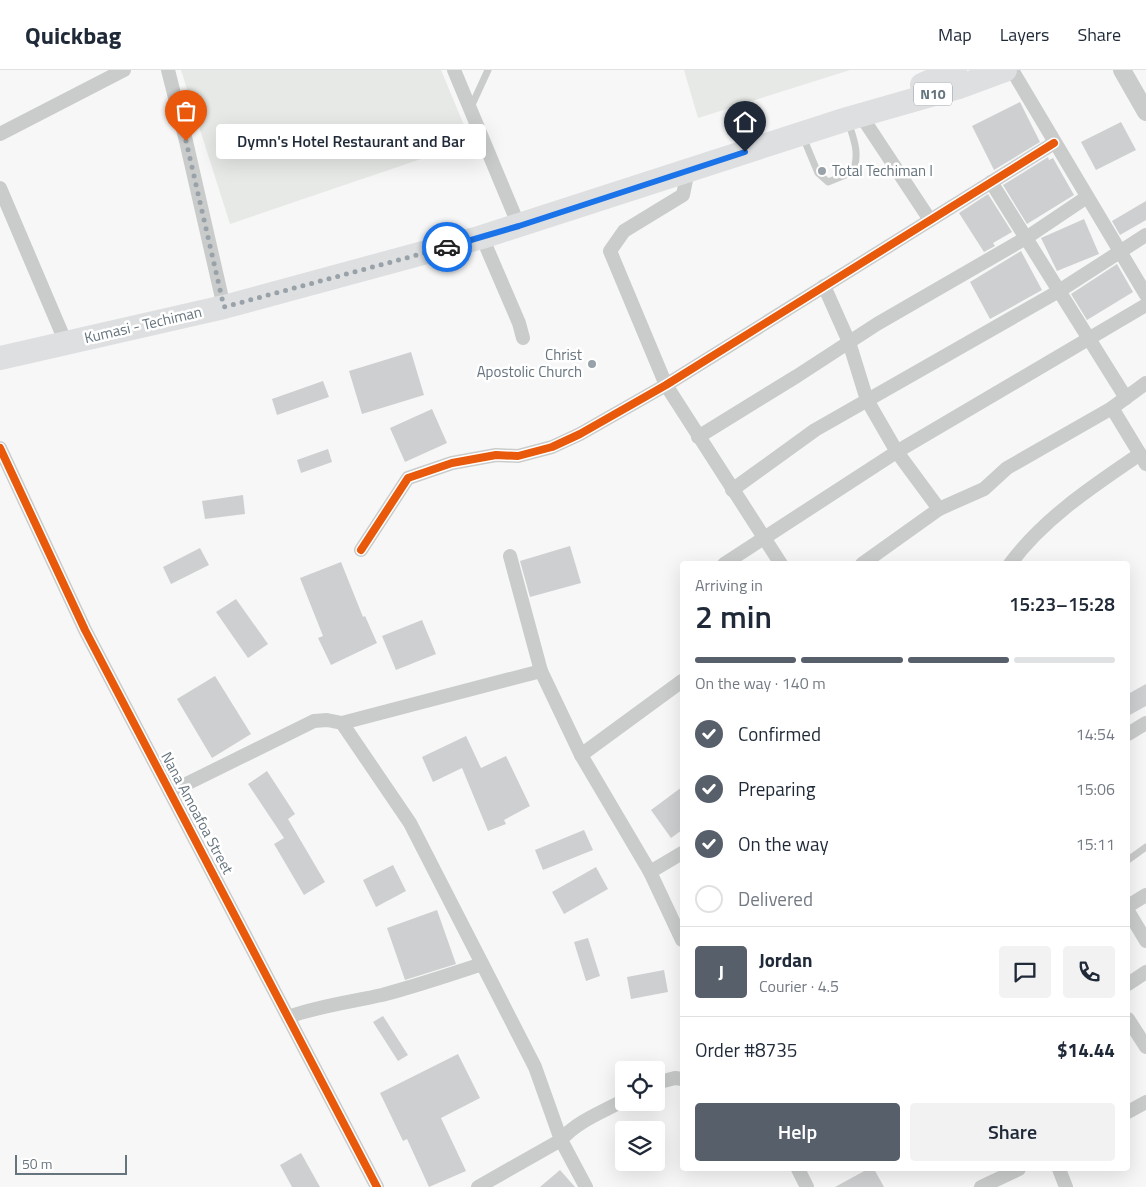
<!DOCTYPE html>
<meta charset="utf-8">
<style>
body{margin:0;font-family:"Titillium Web",sans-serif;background:#f2f2f3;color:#1f2937;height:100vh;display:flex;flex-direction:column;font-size:19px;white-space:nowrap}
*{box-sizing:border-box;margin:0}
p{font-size:16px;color:#747a83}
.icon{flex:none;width:28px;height:28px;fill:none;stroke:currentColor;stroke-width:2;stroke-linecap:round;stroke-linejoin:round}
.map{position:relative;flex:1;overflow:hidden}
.drawer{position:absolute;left:680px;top:491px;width:450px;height:610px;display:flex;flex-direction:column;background:#fff;border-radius:5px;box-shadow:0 5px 20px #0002}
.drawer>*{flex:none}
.controls{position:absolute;left:615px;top:991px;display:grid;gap:10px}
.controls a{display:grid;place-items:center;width:50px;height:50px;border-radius:5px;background:#fff;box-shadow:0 5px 20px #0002;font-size:25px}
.scale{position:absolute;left:15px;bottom:12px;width:112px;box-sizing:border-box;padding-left:5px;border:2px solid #66747e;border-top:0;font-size:14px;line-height:18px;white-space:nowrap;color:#66747e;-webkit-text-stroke:4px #fff;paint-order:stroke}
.pin{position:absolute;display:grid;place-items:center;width:42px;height:42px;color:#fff;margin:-51px -21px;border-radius:50% 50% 50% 0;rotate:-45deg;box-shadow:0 0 5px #0007}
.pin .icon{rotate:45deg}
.courier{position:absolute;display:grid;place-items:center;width:50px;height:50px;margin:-25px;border:4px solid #1a73e8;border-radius:50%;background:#fff;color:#222;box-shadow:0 1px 6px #0007}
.bubble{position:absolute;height:35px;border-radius:5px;background:#fff;box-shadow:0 5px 20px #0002;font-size:16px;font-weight:600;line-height:35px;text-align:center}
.summary em{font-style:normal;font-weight:600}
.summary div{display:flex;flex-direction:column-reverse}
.summary{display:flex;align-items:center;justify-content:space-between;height:85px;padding:0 15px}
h1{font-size:32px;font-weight:600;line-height:38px}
.bar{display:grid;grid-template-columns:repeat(4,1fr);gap:8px 5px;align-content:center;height:60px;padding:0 15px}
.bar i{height:6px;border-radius:4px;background:#e0e1e3}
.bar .selected{background:#565f6a}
.bar p{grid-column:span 4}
.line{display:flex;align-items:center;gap:12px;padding:0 15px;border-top:1px solid #e0e1e3}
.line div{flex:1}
.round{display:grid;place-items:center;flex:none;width:52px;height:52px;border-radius:5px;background:#f2f2f3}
ol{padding:0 15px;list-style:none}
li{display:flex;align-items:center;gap:15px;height:55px}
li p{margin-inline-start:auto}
li .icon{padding:5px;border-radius:50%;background:#565f6a;color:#fff;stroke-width:4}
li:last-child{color:#747a83}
li i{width:28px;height:28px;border:2px solid #e0e1e3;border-radius:50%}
.action{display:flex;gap:10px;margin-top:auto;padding:10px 15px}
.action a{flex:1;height:58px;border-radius:5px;background:#565f6a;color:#fff;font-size:20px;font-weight:600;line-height:58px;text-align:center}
.action a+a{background:#f2f2f3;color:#1f2937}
header{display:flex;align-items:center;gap:30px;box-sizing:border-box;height:70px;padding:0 25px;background:#fff;border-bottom:1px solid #e0e1e3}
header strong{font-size:24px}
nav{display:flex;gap:28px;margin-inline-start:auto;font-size:18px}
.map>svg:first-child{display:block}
</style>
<header>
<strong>Quickbag</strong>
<nav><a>Map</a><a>Layers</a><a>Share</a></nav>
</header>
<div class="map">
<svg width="1146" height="1117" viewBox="0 0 1146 1117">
<rect width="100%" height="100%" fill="#f7f7f7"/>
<!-- green -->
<g fill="#e6e9e5">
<path d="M 181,0 L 441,0 L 471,72 L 230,154 Z"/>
<path d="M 684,0 L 850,0 L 698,48 Z"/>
</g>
<!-- building -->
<g fill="#cecfd0">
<path d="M 1020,32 L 1040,72 L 994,100 L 972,56 Z"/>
<path d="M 1121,52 L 1136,80 L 1096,100 L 1081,72 Z"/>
<path d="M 1048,87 L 1049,90 L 1053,88 L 1074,125 L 1027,154 L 1003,115 Z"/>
<path d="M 988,124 L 1012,162 L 993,173 L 995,176 L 984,182 L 959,143 Z"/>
<path d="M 1146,131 L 1146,150 L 1120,165 L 1112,151 Z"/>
<path d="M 1084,149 L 1099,184 L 1057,201 L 1041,168 Z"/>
<path d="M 1021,181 L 1042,220 L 990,249 L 970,212 Z"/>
<path d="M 1117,194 L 1133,222 L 1087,250 L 1071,224 Z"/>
<path d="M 411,282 L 424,325 L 362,344 L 349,301 Z"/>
<path d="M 323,311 L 329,327 L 277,345 L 272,329 Z"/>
<path d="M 432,339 L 447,373 L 405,392 L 390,358 Z"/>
<path d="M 328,379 L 332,392 L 301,403 L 297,390 Z"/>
<path d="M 243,425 L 245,444 L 205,449 L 202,431 Z"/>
<path d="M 570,476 L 581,513 L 530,527 L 520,491 Z"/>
<path d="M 200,478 L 209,495 L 171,514 L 163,497 Z"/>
<path d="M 341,492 L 363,547 L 365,546 L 377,573 L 331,595 L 318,568 L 323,566 L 300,508 Z"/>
<path d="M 236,529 L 268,574 L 248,588 L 216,542 Z"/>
<path d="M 422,550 L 436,584 L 396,600 L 382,566 Z"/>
<path d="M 215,606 L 251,664 L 212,688 L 177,629 Z"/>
<path d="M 1146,614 L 1146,636 L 1128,646 L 1128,624 Z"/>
<path d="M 466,666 L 481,698 L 506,686 L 530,736 L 504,750 L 506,754 L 488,761 L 462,698 L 433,712 L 422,687 Z"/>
<path d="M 267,701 L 295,744 L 288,749 L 325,812 L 304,825 L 274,774 L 284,768 L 248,714 Z"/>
<path d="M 682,717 L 682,760 L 671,768 L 651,740 Z"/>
<path d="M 584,760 L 593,780 L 543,800 L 535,780 Z"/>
<path d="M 393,795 L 406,821 L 376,837 L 363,810 Z"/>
<path d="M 596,797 L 608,819 L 564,844 L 552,822 Z"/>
<path d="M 437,840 L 456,894 L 405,910 L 387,858 Z"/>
<path d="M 588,868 L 600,906 L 586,911 L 574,872 Z"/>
<path d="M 664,900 L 668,922 L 631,929 L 627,907 Z"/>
<path d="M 383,946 L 408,985 L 398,991 L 373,952 Z"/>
<path d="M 458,984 L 480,1028 L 441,1048 L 466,1101 L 429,1117 L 407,1069 L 403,1071 L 380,1023 Z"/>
<path d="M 301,1083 L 320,1117 L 292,1117 L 280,1095 Z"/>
<path d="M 868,1099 L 874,1099 L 884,1117 L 835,1117 Z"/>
<path d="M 560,1100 L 575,1117 L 540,1117 Z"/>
</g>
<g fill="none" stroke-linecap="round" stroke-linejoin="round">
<!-- service -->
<g stroke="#cacccc" stroke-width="7">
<path d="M 471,37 L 488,0"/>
<path d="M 803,67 L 818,103 L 828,112 L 853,102 C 860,83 854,70 848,51"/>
<path d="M 1128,790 L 1146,777"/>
</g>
<!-- minor -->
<g stroke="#cacccc" stroke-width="14">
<path d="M 168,0 L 186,71 L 224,237"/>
<path d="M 454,0 L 519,156"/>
<path d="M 1012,0 L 1146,225"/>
<path d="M 860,44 L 930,150"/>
<path d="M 0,64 L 124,0"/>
<path d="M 688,100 L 683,125 L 624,161 L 610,181 L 666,315 L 781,494"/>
<path d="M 991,112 L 1126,328"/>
<path d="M 0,118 L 66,273"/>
<path d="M 482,167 L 519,253 L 523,268"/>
<path d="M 824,216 L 849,272 L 867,330 L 897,382 L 939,439"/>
<path d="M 1112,338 L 1146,394"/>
<path d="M 698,367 L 797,306 L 877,254 L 1026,168 L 1087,127"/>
<path d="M 0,378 L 85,560 L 377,1117"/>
<path d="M 732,420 L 815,360 L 1059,221 L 1146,165"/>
<path d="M 361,480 L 408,408 L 452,393 L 496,385 L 518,386 L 552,377 L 580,364 L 666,315 L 1054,73"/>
<path d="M 510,486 L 541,601"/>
<path d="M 724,494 L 898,381 L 1146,235"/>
<path d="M 862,494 L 939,439 L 984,419 L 1007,398 L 1112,338 L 1146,313"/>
<path d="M 1010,494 C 1044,448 1093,416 1140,384"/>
<path d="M 342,653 L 410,753 L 535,997 L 561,1070 L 478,1117"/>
<path d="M 1128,664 L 1146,653"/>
<path d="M 581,685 L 682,611"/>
<path d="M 170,722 L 314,651 L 327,650 L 342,653 L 541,601 L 581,685 L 650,802 L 682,870"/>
<path d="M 650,802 L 682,783"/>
<path d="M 1128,836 L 1146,825"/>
<path d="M 1128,841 L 1146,871"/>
<path d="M 1128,914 L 1146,902"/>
<path d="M 288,947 C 318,936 350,932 382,925 C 416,916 449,905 482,894"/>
<path d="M 1128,949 L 1146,977"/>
<path d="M 656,1013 L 675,1008 L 682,1009"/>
<path d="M 1128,1042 L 1146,1032"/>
<path d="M 798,1099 L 807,1117"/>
<path d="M 1059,1099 L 1066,1117"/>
<path d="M 586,1117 L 561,1070 C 577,1051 603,1042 624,1030"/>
<path d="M 981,1117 L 1019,1099"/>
</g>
<!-- tertiary -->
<path stroke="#cacccc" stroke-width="18" d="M 1122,0 L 1146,42"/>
<!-- trunk -->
<g stroke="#dedfe0" stroke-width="24">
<path d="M 922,15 L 955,0"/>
<path d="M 0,288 L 224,237 L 482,167 L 847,49 L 959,17 L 1005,0"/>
</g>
<defs>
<g id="cycleway">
<path d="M 0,378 L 85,560 L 377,1117"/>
<path d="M 361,480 L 408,408 L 452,393 L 496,385 L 518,386 L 552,377 L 580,364 L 666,315 L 1054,73"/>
</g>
</defs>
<!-- cycleway casing -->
<use href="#cycleway" stroke="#fff" stroke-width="11"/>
<!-- cycleway -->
<use href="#cycleway" stroke="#e8590c" stroke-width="8"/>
</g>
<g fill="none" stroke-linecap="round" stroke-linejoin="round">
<!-- done -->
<path stroke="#99a2a8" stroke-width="5" stroke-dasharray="0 9" d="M 186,71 L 224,237 L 447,177"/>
<!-- route -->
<path stroke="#1a73e8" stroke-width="6" d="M 447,177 L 519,156 L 745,82"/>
</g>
<!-- markers -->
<g fill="#99a2a8" stroke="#fff" stroke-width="2">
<circle cx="822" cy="101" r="5"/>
<circle cx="592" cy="294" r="5"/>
</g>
<g text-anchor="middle" stroke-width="5" stroke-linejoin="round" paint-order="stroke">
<!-- shield labels -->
<rect fill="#fff" stroke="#949ea5" stroke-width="1" x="914" y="12.5" width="38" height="23" rx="4"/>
<g font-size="14" font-weight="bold" fill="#66747e">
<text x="933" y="29">N10</text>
</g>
<!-- poi labels -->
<g font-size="15" fill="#66747e" stroke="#fff" text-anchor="start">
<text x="832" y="106">Total Techiman I</text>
<text x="582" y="290" text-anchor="end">Christ<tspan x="582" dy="17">Apostolic Church</tspan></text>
</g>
<!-- street labels -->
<g font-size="15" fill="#66747e" stroke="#fff">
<text transform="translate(143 255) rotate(-13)" y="5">Kumasi - Techiman</text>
<text transform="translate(197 743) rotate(62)" y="5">Nana Amoafoa Street</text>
</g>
</g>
</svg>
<div class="controls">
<a><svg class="icon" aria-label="locate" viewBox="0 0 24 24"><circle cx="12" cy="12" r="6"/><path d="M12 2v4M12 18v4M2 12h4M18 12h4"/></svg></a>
<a><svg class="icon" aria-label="layers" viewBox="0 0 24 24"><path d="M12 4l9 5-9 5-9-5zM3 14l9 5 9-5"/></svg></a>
</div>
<div class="scale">50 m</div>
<div class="pin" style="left:186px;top:71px;background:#ea580c"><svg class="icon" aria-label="bag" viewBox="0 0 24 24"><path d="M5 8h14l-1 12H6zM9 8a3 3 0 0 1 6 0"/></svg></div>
<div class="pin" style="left:745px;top:82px;background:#1f2937"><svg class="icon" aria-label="home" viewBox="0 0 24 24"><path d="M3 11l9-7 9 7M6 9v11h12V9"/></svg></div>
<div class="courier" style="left:447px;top:177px"><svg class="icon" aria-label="car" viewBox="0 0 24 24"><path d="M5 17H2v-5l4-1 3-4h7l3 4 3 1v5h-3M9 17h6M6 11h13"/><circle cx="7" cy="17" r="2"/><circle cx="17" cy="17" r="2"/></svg></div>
<div class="bubble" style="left:216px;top:54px;width:270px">Dymn's Hotel Restaurant and Bar</div>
<section class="drawer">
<div class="summary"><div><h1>2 min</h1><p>Arriving in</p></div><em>15:23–15:28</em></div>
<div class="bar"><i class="selected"></i><i class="selected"></i><i class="selected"></i><i></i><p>On the way · 140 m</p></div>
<ol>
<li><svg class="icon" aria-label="check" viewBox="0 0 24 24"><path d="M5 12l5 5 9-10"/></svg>Confirmed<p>14:54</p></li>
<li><svg class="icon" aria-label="check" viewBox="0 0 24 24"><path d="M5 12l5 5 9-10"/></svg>Preparing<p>15:06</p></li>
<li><svg class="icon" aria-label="check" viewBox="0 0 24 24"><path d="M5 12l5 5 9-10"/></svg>On the way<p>15:11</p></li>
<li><i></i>Delivered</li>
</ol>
<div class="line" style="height:90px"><b class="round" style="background:#565f6a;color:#fff">J</b><div><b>Jordan</b><p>Courier · 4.5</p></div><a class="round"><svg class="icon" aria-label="chat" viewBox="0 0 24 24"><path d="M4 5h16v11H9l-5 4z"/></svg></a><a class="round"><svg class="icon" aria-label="phone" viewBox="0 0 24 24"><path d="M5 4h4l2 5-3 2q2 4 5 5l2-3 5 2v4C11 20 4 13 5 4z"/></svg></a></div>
<div class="line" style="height:65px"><div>Order #8735</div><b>$14.44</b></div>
<div class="action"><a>Help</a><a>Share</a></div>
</section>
</div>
